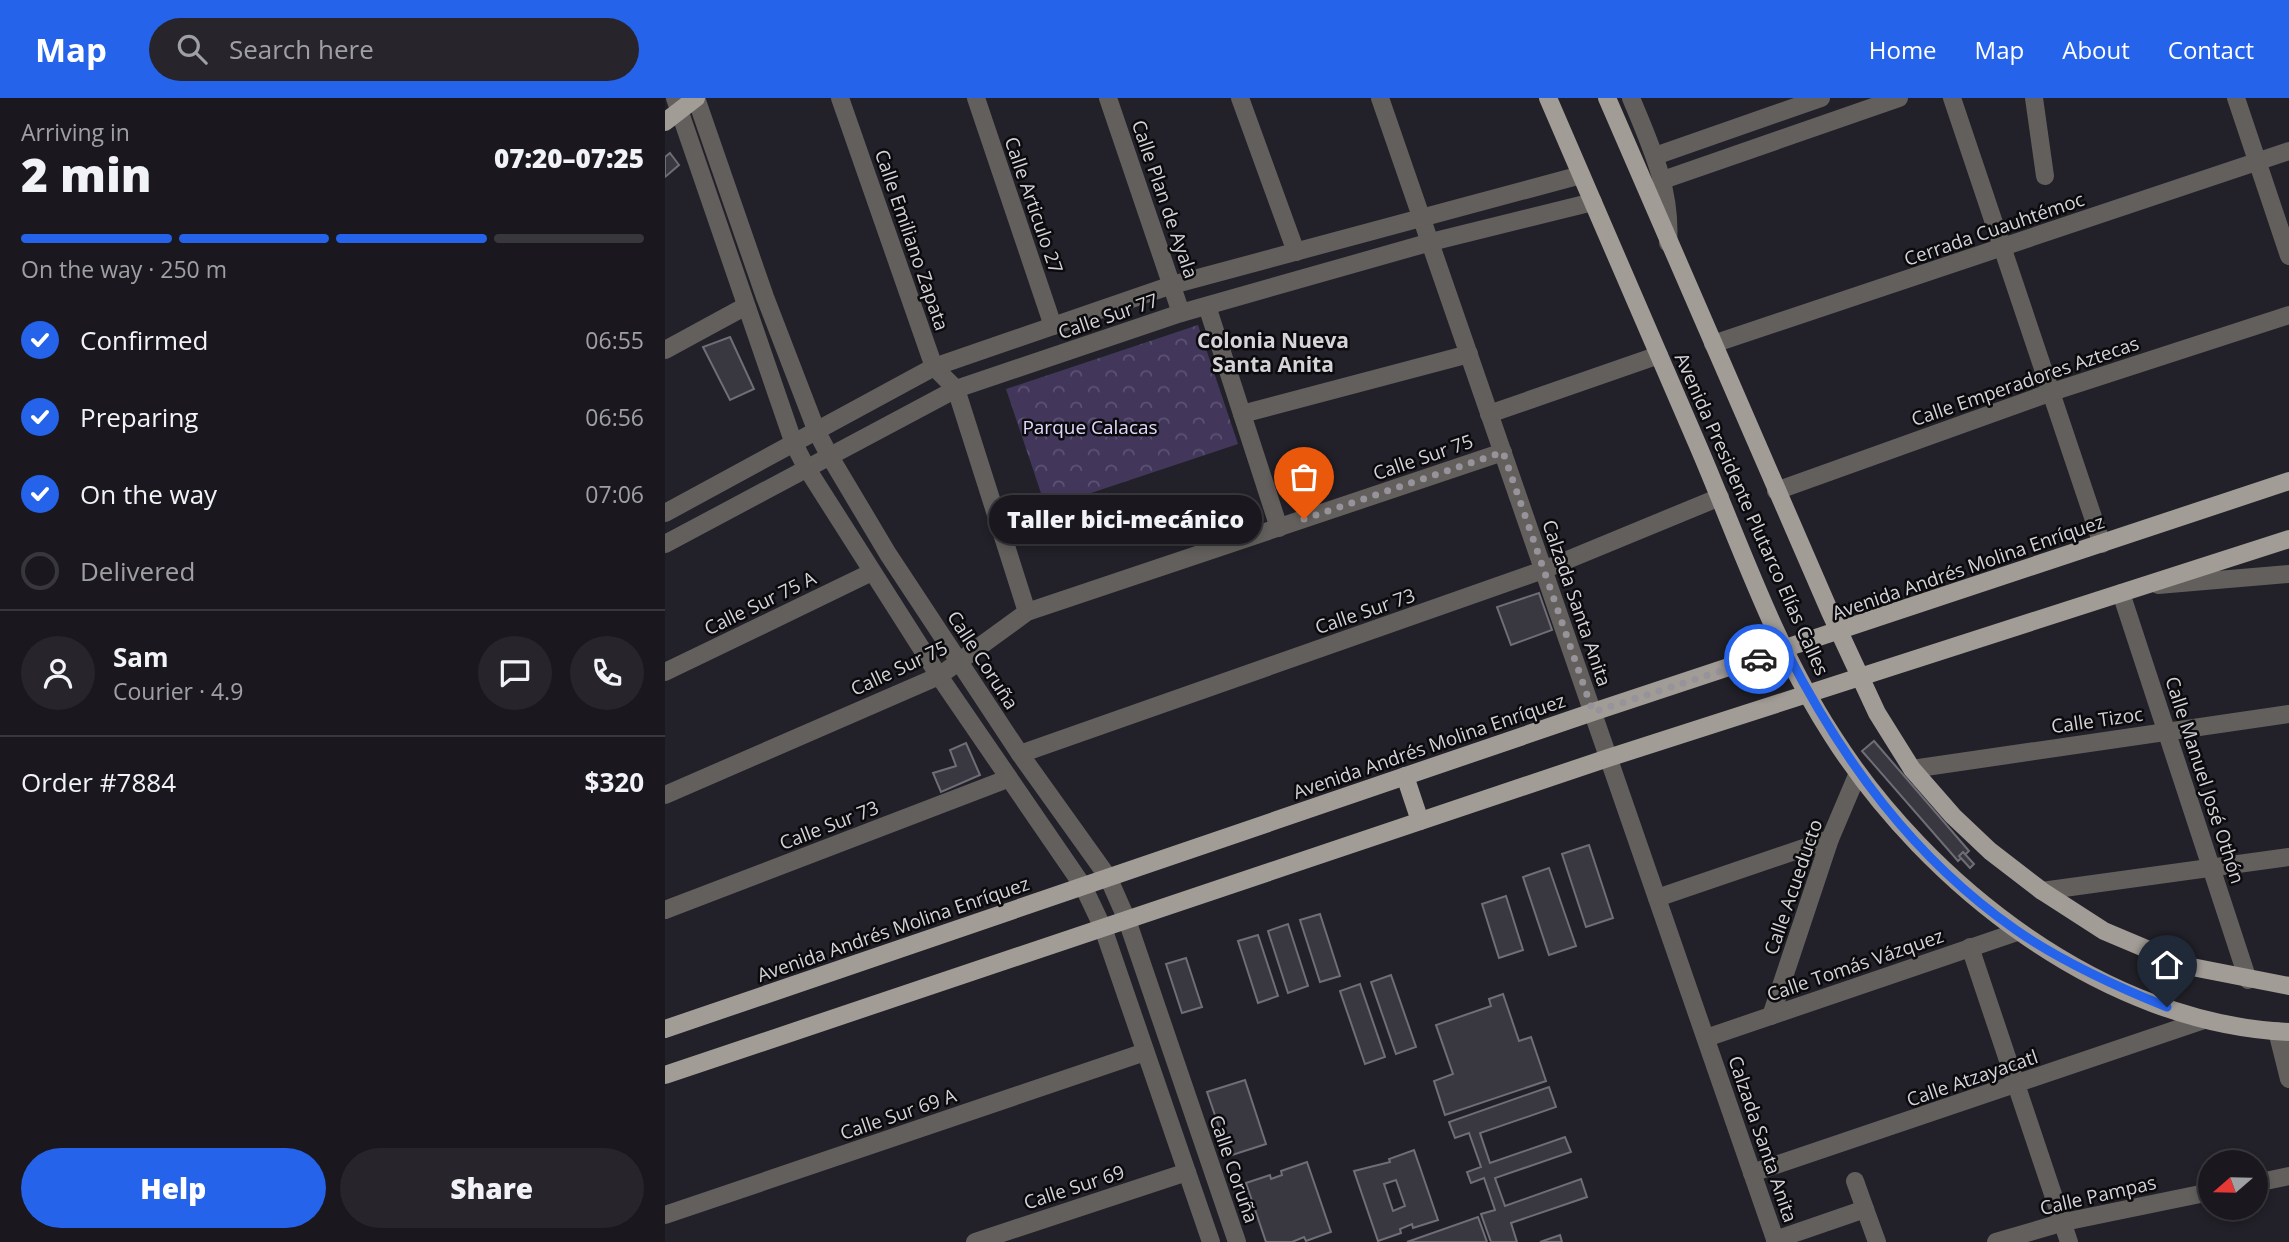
<!DOCTYPE html>
<meta charset="utf-8">
<style>
body{margin:0;font-family:"Open Sans",sans-serif;background:#27252b;color:#f1f3f6;height:100vh;display:flex;flex-direction:column;font-size:26px;white-space:nowrap}
*{box-sizing:border-box;margin:0}
p{font-size:23px;color:#9fa0a4}
.icon{flex:none;width:38px;height:38px;fill:none;stroke:currentColor;stroke-width:2;stroke-linecap:round;stroke-linejoin:round}
.map{position:relative;flex:1;overflow:hidden}
.drawer{display:flex;flex-direction:column;background:#1a181e;width:665px}
.drawer>*{flex:none}
.needle{width:46px;rotate:250deg}
.fabs{position:absolute;left:1533px;top:1052px;display:grid;gap:14px}
.fabs a{display:grid;place-items:center;width:70px;height:70px;border-radius:50%;background:#1a181e;box-shadow:0 4px 10px #0003,0 0 0 2px #38373c;font-size:35px}
.pin{position:absolute;display:grid;place-items:center;width:60px;height:60px;color:#fff;margin:-72px -30px;border-radius:50% 50% 50% 0;rotate:-45deg;box-shadow:0 0 7px #0007}
.pin .icon{rotate:45deg}
.courier{position:absolute;display:grid;place-items:center;width:70px;height:70px;margin:-35px;border:5px solid #2563eb;border-radius:50%;background:#fff;color:#222;box-shadow:0 2px 9px #0007}
.bubble{position:absolute;height:49px;border-radius:24px;background:#1a181e;box-shadow:0 4px 10px #0003,0 0 0 2px #38373c;font-size:23px;font-weight:800;line-height:49px;text-align:center}
.headline em{font-style:normal;font-weight:800}
.headline div{display:flex;flex-direction:column-reverse}
.headline{display:flex;align-items:center;justify-content:space-between;height:119px;padding:0 21px}
h1{font-size:46px;font-weight:800;line-height:52px}
.bar{display:grid;grid-template-columns:repeat(4,1fr);gap:10px 7px;align-content:center;height:84px;padding:0 21px}
.bar i{height:9px;border-radius:5px;background:#38373c}
.bar .selected{background:#2563eb}
.bar p{grid-column:span 4}
.line{display:flex;align-items:center;gap:18px;padding:0 21px;border-top:2px solid #38373c}
.line div{flex:1}
.round{display:grid;place-items:center;flex:none;width:74px;height:74px;border-radius:37px;background:#27252b}
ol{padding:0 21px;list-style:none}
li{display:flex;align-items:center;gap:21px;height:77px}
li p{margin-inline-start:auto}
li .icon{padding:7px;border-radius:50%;background:#2563eb;color:#fff;stroke-width:4}
li:last-child{color:#9fa0a4}
li i{width:38px;height:38px;border:4px solid #38373c;border-radius:50%}
.cta{display:flex;gap:14px;margin-top:auto;padding:14px 21px}
.cta a{flex:1;height:80px;border-radius:42px;background:#2563eb;color:#fff;font-size:28px;font-weight:800;line-height:80px;text-align:center}
.cta a+a{background:#27252b;color:#f1f3f6}
header{display:flex;align-items:center;gap:42px;box-sizing:border-box;height:98px;padding:0 35px;background:#2563eb;color:#fff}
header strong{font-size:33px}
nav{display:flex;gap:38px;margin-inline-start:auto;font-size:24px}
.search{width:490px;height:63px;background:#27252b;display:flex;align-items:center;gap:18px;box-sizing:border-box;padding:0 24px;border-radius:38px;color:#9fa0a4;font-size:26px}
main{display:flex;flex:1;min-height:0}
.map>svg:first-child{display:block}
</style>
<header>
<strong>Map</strong>
<div class="search"><svg class="icon" aria-label="search" viewBox="0 0 24 24"><circle cx="10" cy="10" r="6"/><path d="M15 15l6 6"/></svg>Search here</div>
<nav><a>Home</a><a>Map</a><a>About</a><a>Contact</a></nav>
</header>
<main>
<section class="drawer">
<div class="headline"><div><h1>2 min</h1><p>Arriving in</p></div><em>07:20–07:25</em></div>
<div class="bar"><i class="selected"></i><i class="selected"></i><i class="selected"></i><i></i><p>On the way · 250 m</p></div>
<ol>
<li><svg class="icon" aria-label="check" viewBox="0 0 24 24"><path d="M5 12l5 5 9-10"/></svg>Confirmed<p>06:55</p></li>
<li><svg class="icon" aria-label="check" viewBox="0 0 24 24"><path d="M5 12l5 5 9-10"/></svg>Preparing<p>06:56</p></li>
<li><svg class="icon" aria-label="check" viewBox="0 0 24 24"><path d="M5 12l5 5 9-10"/></svg>On the way<p>07:06</p></li>
<li><i></i>Delivered</li>
</ol>
<div class="line" style="height:126px"><a class="round"><svg class="icon" aria-label="person" viewBox="0 0 24 24"><circle cx="12" cy="8" r="4"/><path d="M4 21q1-7 8-7t8 7"/></svg></a><div><b>Sam</b><p>Courier · 4.9</p></div><a class="round"><svg class="icon" aria-label="chat" viewBox="0 0 24 24"><path d="M4 5h16v11H9l-5 4z"/></svg></a><a class="round"><svg class="icon" aria-label="phone" viewBox="0 0 24 24"><path d="M5 4h4l2 5-3 2q2 4 5 5l2-3 5 2v4C11 20 4 13 5 4z"/></svg></a></div>
<div class="line" style="height:91px"><div>Order #7884</div><b>$320</b></div>
<div class="cta"><a>Help</a><a>Share</a></div>
</section>
<div class="map">
<svg width="1624" height="1144" viewBox="0 0 1624 1144">
<defs>
<pattern id="park-crowns" width="20" height="18" patternUnits="userSpaceOnUse" patternTransform="scale(1.75)"><rect width="20" height="18" fill="#42375b"/><path d="M2 6a3 3 0 1 1 6 0M12 15a3 3 0 1 1 6 0" fill="none" stroke="#5c5372"/></pattern>
</defs>
<rect width="100%" height="100%" fill="#222028"/>
<!-- park -->
<path fill="url(#park-crowns)" d="M 533,227 L 573,346 L 381,410 L 341,291 Z"/>
<!-- building -->
<g fill="#39373f" stroke="#6f6d76" stroke-width="2" fill-rule="evenodd">
<path d="M 5,55 L 14,67 L 0,79 L 0,59 Z"/>
<path d="M 65,239 L 89,291 L 65,302 L 38,249 Z"/>
<path d="M 874,495 L 887,532 L 846,547 L 832,509 Z"/>
<path d="M 1209,643 L 1304,753 L 1293,763 L 1197,653 Z"/>
<path d="M 301,645 L 315,677 L 276,694 L 268,675 L 291,668 L 285,652 Z"/>
<path d="M 924,747 L 948,820 L 921,829 L 897,756 Z"/>
<path d="M 1298,754 L 1309,766 L 1305,770 L 1294,758 Z"/>
<path d="M 884,770 L 911,848 L 884,857 L 858,779 Z"/>
<path d="M 841,798 L 858,852 L 834,860 L 817,806 Z"/>
<path d="M 655,816 L 675,878 L 655,884 L 635,822 Z"/>
<path d="M 623,826 L 643,888 L 623,895 L 603,833 Z"/>
<path d="M 593,837 L 613,898 L 593,905 L 573,843 Z"/>
<path d="M 521,860 L 537,909 L 517,915 L 501,866 Z"/>
<path d="M 726,877 L 751,949 L 731,956 L 706,884 Z"/>
<path d="M 695,886 L 720,959 L 700,966 L 675,893 Z"/>
<path d="M 838,896 L 854,943 L 866,939 L 881,983 L 780,1017 L 769,983 L 788,976 L 771,927 L 826,908 L 824,901 Z"/>
<path d="M 580,982 L 601,1046 L 564,1058 L 542,994 Z"/>
<path d="M 884,989 L 891,1009 L 815,1035 L 825,1065 L 900,1039 L 906,1054 L 830,1080 L 840,1108 L 916,1081 L 922,1099 L 846,1125 L 852,1144 L 826,1144 L 816,1116 L 830,1112 L 819,1080 L 806,1085 L 802,1074 L 816,1069 L 804,1035 L 790,1040 L 784,1024 Z"/>
<path d="M 749,1052 L 773,1122 L 748,1130 L 747,1126 L 735,1131 L 736,1135 L 713,1143 L 689,1073 L 725,1064 L 724,1061 ZM 731,1082 L 740,1108 L 728,1113 L 719,1086 Z"/>
<path d="M 642,1064 L 666,1134 L 641,1143 L 639,1139 L 627,1144 L 601,1144 L 581,1085 L 605,1077 L 606,1081 L 617,1077 L 616,1073 Z"/>
<path d="M 813,1119 L 822,1144 L 742,1144 Z"/>
<path d="M 895,1137 L 897,1144 L 875,1144 Z"/>
</g>
<g fill="none" stroke-linecap="round" stroke-linejoin="round">
<!-- minor -->
<g stroke="#625f5c" stroke-width="18">
<path d="M 10,0 L 129,346 L 141,369 L 274,578 L 418,788 L 438,830 L 546,1144"/>
<path d="M 31,0 L 100,199 L 152,334 L 164,357 L 223,456 L 355,656 L 443,779 L 462,822 L 572,1144"/>
<path d="M 175,0 L 269,269 L 291,291 L 362,514"/>
<path d="M 311,0 L 388,228"/>
<path d="M 443,0 L 516,215"/>
<path d="M 575,0 L 631,154"/>
<path d="M 715,0 L 1111,1144"/>
<path d="M 966,0 C 986,48 1007,93 1003,145"/>
<path d="M 1287,0 L 1437,446"/>
<path d="M 1369,0 L 1380,78"/>
<path d="M 1571,0 L 1624,158"/>
<path d="M 990,58 L 1156,0"/>
<path d="M 998,82 L 1234,0"/>
<path d="M 542,208 L 614,430"/>
<path d="M 1048,246 L 1624,53"/>
<path d="M 0,252 L 81,208"/>
<path d="M 577,316 L 804,256"/>
<path d="M 824,316 L 994,257"/>
<path d="M 1111,393 L 1387,294 L 1624,217"/>
<path d="M 0,415 L 269,269 L 507,187 L 916,77"/>
<path d="M 0,446 L 291,291 L 516,215 L 766,144 L 928,104"/>
<path d="M 1493,487 L 1624,476"/>
<path d="M 1456,495 L 1583,882"/>
<path d="M 0,574 L 207,474"/>
<path d="M 355,656 L 878,472 L 1055,399"/>
<path d="M 1247,671 L 1624,616"/>
<path d="M 0,697 L 274,578 L 362,514 L 838,354"/>
<path d="M 1377,793 L 1624,759"/>
<path d="M 992,800 L 1165,741"/>
<path d="M 0,812 L 342,681"/>
<path d="M 1305,849 L 1404,1144"/>
<path d="M 1106,918 L 1165,741 L 1193,675"/>
<path d="M 1612,933 L 1624,981"/>
<path d="M 1041,940 L 1352,834"/>
<path d="M 1087,1075 L 1539,922"/>
<path d="M 1591,1085 L 1624,1078"/>
<path d="M 1200,1111 L 1212,1144"/>
<path d="M 0,1117 L 480,954"/>
<path d="M 1110,1142 L 1200,1111 L 1190,1083"/>
<path d="M 310,1144 L 522,1074"/>
<path d="M 1331,1144 L 1399,1124 L 1545,1094"/>
</g>
<!-- major -->
<g stroke="#a29c96" stroke-width="18">
<path d="M 883,0 C 933,116 983,233 1034,350 C 1075,446 1110,549 1167,637 C 1263,788 1440,926 1624,934"/>
<path d="M 942,0 L 1165,514 L 1212,615 L 1247,671 L 1288,718 L 1325,753 L 1377,793 L 1439,833 L 1522,868 L 1624,888"/>
<path d="M 0,24 L 31,0"/>
<path d="M 740,678 L 755,723"/>
<path d="M 0,931 L 928,614 L 1624,383"/>
<path d="M 0,977 L 943,660 L 1624,441"/>
</g>
</g>
<g fill="none" stroke-linecap="round" stroke-linejoin="round">
<!-- done -->
<path stroke="#96949a" stroke-width="7" stroke-dasharray="0 12.6" d="M 639,421 L 838,354 L 928,614 L 1094,561"/>
<!-- route -->
<path stroke="#2563eb" stroke-width="9" d="M 1094,561 L 1121,552 C 1177,662 1248,760 1351,832 C 1397,864 1450,888 1502,909"/>
</g>
<g text-anchor="middle" stroke-width="5" stroke-linejoin="round" paint-order="stroke">
<!-- street labels -->
<g font-size="19" fill="#d5d3d8" stroke="#0b0b0e">
<text transform="translate(500 101) rotate(71)" y="7">Calle Plan de Ayala</text>
<text transform="translate(369 107) rotate(71)" y="7">Calle Articulo 27</text>
<text transform="translate(1329 131) rotate(-19)" y="7">Cerrada Cuauhtémoc</text>
<text transform="translate(247 142) rotate(71)" y="7">Calle Emiliano Zapata</text>
<text transform="translate(443 218) rotate(-19)" y="7">Calle Sur 77</text>
<text transform="translate(1360 283) rotate(-19)" y="7">Calle Emperadores Aztecas</text>
<text transform="translate(758 359) rotate(-19)" y="7">Calle Sur 75</text>
<text transform="translate(1087 416) rotate(66)" y="7">Avenida Presidente Plutarco Elías Calles</text>
<text transform="translate(1303 469) rotate(-19)" y="7">Avenida Andrés Molina Enríquez</text>
<text transform="translate(95 505) rotate(-26)" y="7">Calle Sur 75 A</text>
<text transform="translate(912 505) rotate(71)" y="7">Calzada Santa Anita</text>
<text transform="translate(700 513) rotate(-19)" y="7">Calle Sur 73</text>
<text transform="translate(318 562) rotate(57)" y="7">Calle Coruña</text>
<text transform="translate(234 570) rotate(-25)" y="7">Calle Sur 75</text>
<text transform="translate(1432 622) rotate(-8)" y="7">Calle Tizoc</text>
<text transform="translate(764 648) rotate(-19)" y="7">Avenida Andrés Molina Enríquez</text>
<text transform="translate(1540 682) rotate(72)" y="7">Calle Manuel José Othón</text>
<text transform="translate(164 727) rotate(-21)" y="7">Calle Sur 73</text>
<text transform="translate(1128 789) rotate(-71)" y="7">Calle Acueducto</text>
<text transform="translate(228 831) rotate(-19)" y="7">Avenida Andrés Molina Enríquez</text>
<text transform="translate(1190 867) rotate(-19)" y="7">Calle Tomás Vázquez</text>
<text transform="translate(1307 980) rotate(-19)" y="7">Calle Atzayacatl</text>
<text transform="translate(233 1016) rotate(-19)" y="7">Calle Sur 69 A</text>
<text transform="translate(1098 1041) rotate(71)" y="7">Calzada Santa Anita</text>
<text transform="translate(569 1071) rotate(71)" y="7">Calle Coruña</text>
<text transform="translate(409 1089) rotate(-18)" y="7">Calle Sur 69</text>
<text transform="translate(1433 1097) rotate(-13)" y="7">Calle Pampas</text>
</g>
<!-- park labels -->
<g font-size="19" fill="#e1d7fd" stroke="#0b0b0e">
<text x="425" y="336">Parque Calacas</text>
</g>
<!-- neighbourhood labels -->
<g font-size="21" font-weight="bold" fill="#d5d3d8" stroke="#0b0b0e">
<text x="608" y="250">Colonia Nueva<tspan x="608" dy="24">Santa Anita</tspan></text>
</g>
</g>
</svg>
<div class="fabs">
<a><svg class="needle" viewBox="-14 -14 28 28"><path d="M0-13l5 13h-10z" fill="#e53935"/><path d="M0 13l5-13h-10z" fill="#9fa0a4"/></svg></a>
</div>
<div class="pin" style="left:639px;top:421px;background:#ea580c"><svg class="icon" aria-label="bag" viewBox="0 0 24 24"><path d="M5 8h14l-1 12H6zM9 8a3 3 0 0 1 6 0"/></svg></div>
<div class="pin" style="left:1502px;top:909px;background:#1f2937"><svg class="icon" aria-label="home" viewBox="0 0 24 24"><path d="M3 11l9-7 9 7M6 9v11h12V9"/></svg></div>
<div class="courier" style="left:1094px;top:561px"><svg class="icon" aria-label="car" viewBox="0 0 24 24"><path d="M5 17H2v-5l4-1 3-4h7l3 4 3 1v5h-3M9 17h6M6 11h13"/><circle cx="7" cy="17" r="2"/><circle cx="17" cy="17" r="2"/></svg></div>
<div class="bubble" style="left:324px;top:397px;width:273px">Taller bici-mecánico</div>
</div>
</main>
